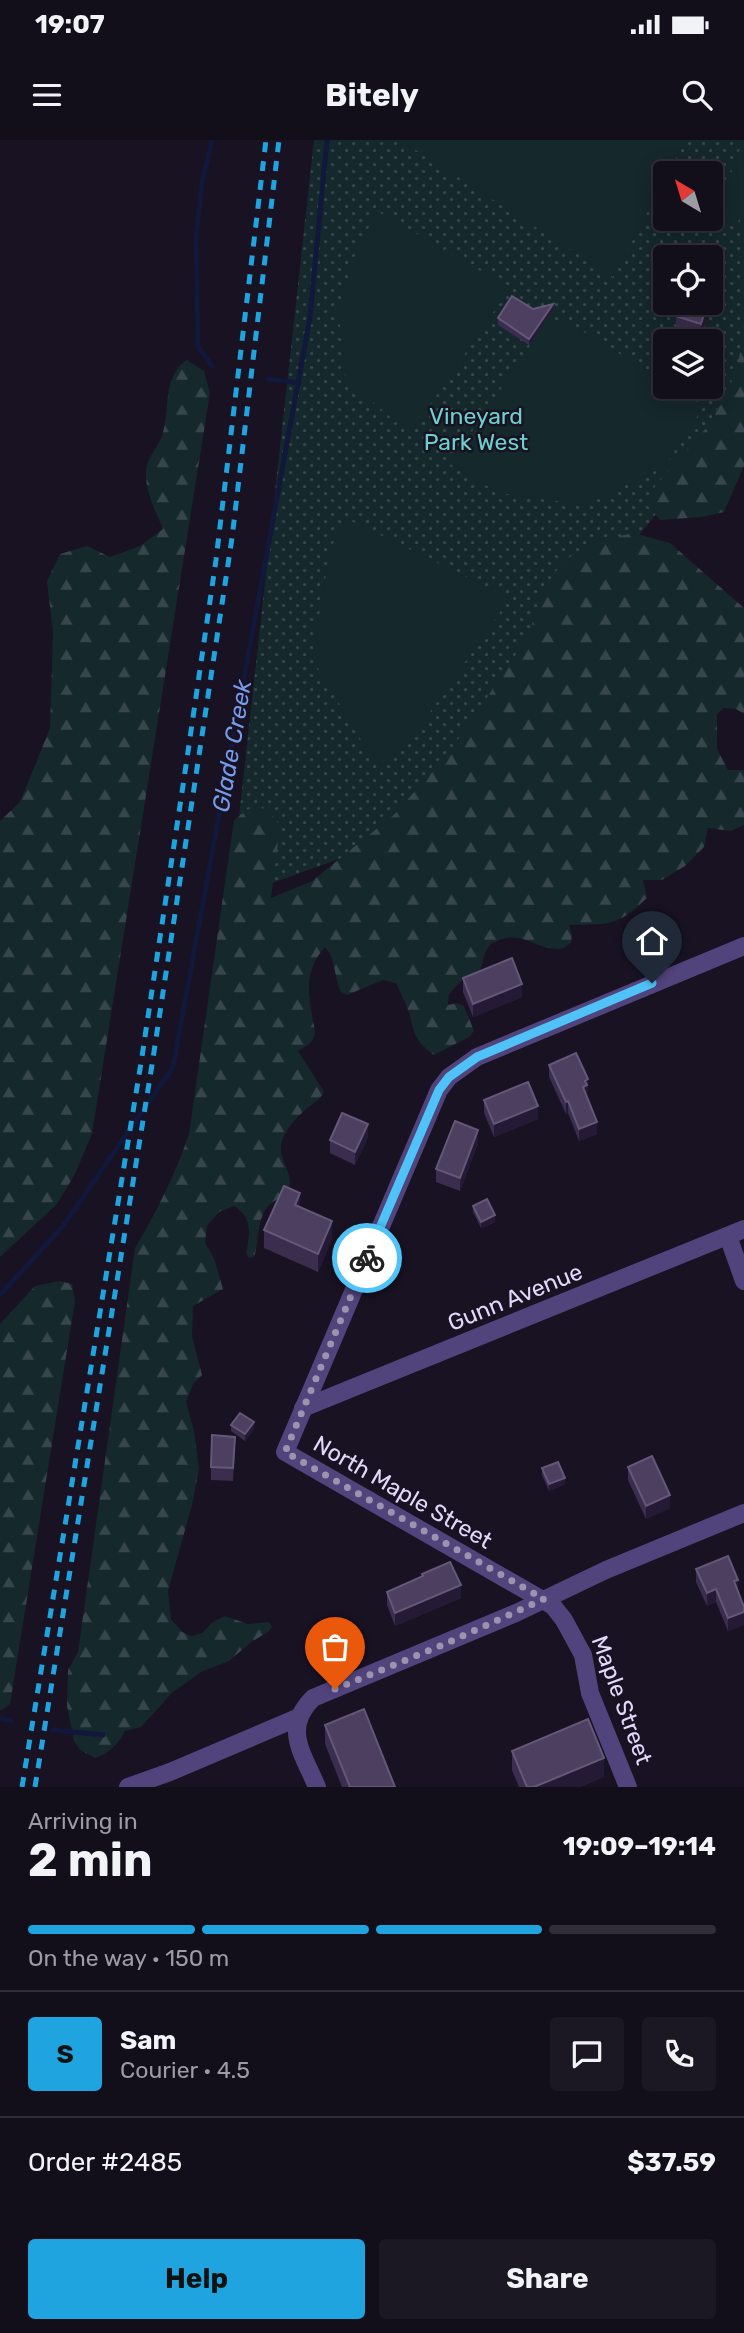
<!DOCTYPE html>
<meta charset="utf-8">
<style>
body{margin:0;font-family:Rubik,sans-serif;background:#1b1723;color:#f1f3f6;height:100vh;display:flex;flex-direction:column;font-size:26px;white-space:nowrap}
*{box-sizing:border-box;margin:0}
p{font-size:23px;color:#9c9ca2}
.icon{flex:none;width:38px;height:38px;fill:none;stroke:currentColor;stroke-width:2;stroke-linecap:round;stroke-linejoin:round}
.map{position:relative;height:1647px;overflow:hidden}
.side{display:flex;flex-direction:column;background:#120e1a;flex:1}
.side>*{flex:none}
.needle{width:46px;rotate:322deg}
.buttons{position:absolute;left:653px;top:21px;display:grid;gap:14px}
.buttons a{display:grid;place-items:center;width:70px;height:70px;border-radius:7px;background:#120e1a;box-shadow:0 4px 18px #0003,0 0 0 2px #312e39;font-size:35px}
.pin{position:absolute;display:grid;place-items:center;width:60px;height:60px;color:#fff;margin:-72px -30px;border-radius:50% 50% 50% 0;rotate:-45deg;box-shadow:0 0 7px #0007}
.pin .icon{rotate:45deg}
.courier{position:absolute;display:grid;place-items:center;width:70px;height:70px;margin:-35px;border:5px solid #4fc3f7;border-radius:50%;background:#fff;color:#222;box-shadow:0 2px 9px #0007}
.overview em{font-style:normal;font-weight:700}
.overview div{display:flex;flex-direction:column-reverse}
.overview{display:flex;align-items:center;justify-content:space-between;height:119px;padding:0 28px}
h1{font-size:46px;font-weight:700;line-height:52px}
.bar{display:grid;grid-template-columns:repeat(4,1fr);gap:10px 7px;align-content:center;height:84px;padding:0 28px}
.bar i{height:9px;border-radius:5px;background:#312e39}
.bar .on{background:#20a4df}
.bar p{grid-column:span 4}
.line{display:flex;align-items:center;gap:18px;padding:0 28px;border-top:2px solid #312e39}
.line div{flex:1}
.round{display:grid;place-items:center;flex:none;width:74px;height:74px;border-radius:7px;background:#1b1723}
.primary-button{display:flex;gap:14px;margin-top:auto;padding:14px 28px}
.primary-button a{flex:1;height:80px;border-radius:7px;background:#20a4df;color:#111;font-size:28px;font-weight:700;line-height:80px;text-align:center}
.primary-button a+a{background:#1b1723;color:#f1f3f6}
.status{display:flex;justify-content:space-between;align-items:center;height:49px;padding:0 35px;background:#120e1a;direction:ltr}
.status svg{height:19px;fill:currentColor}
header{display:flex;justify-content:space-between;align-items:center;height:91px;padding:0 28px;background:#120e1a;font-size:32px;font-weight:700}
.map>svg:first-child{display:block}
</style>
<div class="status"><b>19:07</b><svg viewBox="0 0 49 12"><path d="M0 12V9h3v3zM5 12V6h3v6zM10 12V3h3v9zM15 12V0h3v12zM26 1h20v11H26zM47 4h2v5h-2z"/></svg></div>
<header><svg class="icon" aria-label="menu" viewBox="0 0 24 24"><path d="M4 6h16M4 12h16M4 18h16"/></svg>Bitely<svg class="icon" aria-label="search" viewBox="0 0 24 24"><circle cx="10" cy="10" r="6"/><path d="M15 15l6 6"/></svg></header>
<div class="map">
<svg width="744" height="1647" viewBox="0 0 744 1647">
<defs>
<pattern id="grass-dots" width="8" height="8" patternUnits="userSpaceOnUse" patternTransform="scale(1.75)"><rect width="8" height="8" fill="#15282c"/><path d="M2 2h.1M6 6h.1" fill="none" stroke="#37464c" stroke-width="1.8" stroke-linecap="round"/></pattern>
<pattern id="forest-firs" width="22" height="20" patternUnits="userSpaceOnUse" patternTransform="scale(1.75)"><rect width="22" height="20" fill="#15282c"/><path d="M5 1l3.5 6h-7zM16 11l3.5 6h-7z" fill="#37464c"/></pattern>
</defs>
<rect width="100%" height="100%" fill="#181222"/>
<!-- grass -->
<path fill="url(#grass-dots)" fill-rule="evenodd" d="M 314,0 L 744,0 L 744,285 L 721,294 L 392,700 L 230,758 ZM 665,33 L 710,33 L 710,79 L 665,79 ZM 665,117 L 710,117 L 710,163 L 665,163 ZM 665,201 L 710,201 L 710,247 L 665,247 Z"/>
<!-- forest -->
<g fill="url(#forest-firs)">
<path d="M 744,185 L 744,326 L 724,372 L 702,377 L 660,380 L 648,366 L 655,346 L 709,285 L 737,231 Z"/>
<path d="M 187,220 L 204,231 L 210,253 L 92,994 L 75,1034 L 57,1064 L 0,1117 L 0,681 L 20,662 L 50,588 L 53,493 L 47,441 L 60,414 L 87,406 L 110,417 L 140,406 L 163,389 C 155,370 145,351 146,331 C 146,319 158,307 162,296 C 171,270 161,237 187,220 Z"/>
<path d="M 633,393 L 670,403 L 744,468 L 744,574 L 736,569 L 724,568 L 717,574 L 717,609 L 728,630 L 744,630 L 744,685 L 731,691 L 708,688 L 704,707 L 685,726 L 662,740 L 643,740 L 647,758 C 617,787 609,784 569,785 L 572,795 L 571,803 C 567,806 562,810 556,809 C 534,808 519,788 493,803 C 482,810 485,822 479,832 C 474,840 467,838 461,842 C 456,845 452,851 449,854 L 448,865 L 457,863 L 464,866 L 474,891 L 469,897 L 434,915 C 411,897 416,895 408,870 C 405,861 400,852 396,843 L 383,840 L 347,855 L 341,852 C 334,838 336,818 325,807 C 304,831 308,852 313,881 C 314,886 316,892 314,897 C 312,904 304,907 298,911 L 324,952 C 320,960 312,964 305,970 C 296,978 286,989 282,1001 C 276,1018 294,1032 289,1048 C 287,1058 276,1058 269,1065 C 256,1079 260,1100 254,1117 L 249,1118 L 246,1114 C 250,1094 253,1077 234,1066 L 219,1072 L 207,1086 L 205,1103 L 214,1118 L 223,1149 L 193,1166 L 192,1196 L 202,1235 L 193,1244 L 186,1262 L 194,1291 L 199,1329 L 192,1365 L 168,1451 L 171,1479 L 182,1492 L 192,1496 L 202,1493 L 213,1482 L 225,1476 L 248,1484 L 269,1482 L 272,1487 L 269,1491 L 250,1503 L 229,1521 L 201,1532 L 172,1553 L 141,1587 L 125,1591 C 117,1605 110,1613 95,1618 L 80,1610 L 74,1601 L 67,1566 L 68,1530 L 78,1512 L 135,1108 C 157,1071 175,1035 189,994 L 234,680 L 252,667 L 268,669 L 280,686 L 271,758 L 312,741 L 395,674 L 449,612 L 511,523 L 532,484 L 542,451 L 562,423 L 589,403 Z"/>
<path d="M 59,1141 L 72,1144 L 75,1161 L 10,1564 L 2,1570 L 0,1570 L 0,1184 L 35,1146 Z"/>
</g>
<!-- pitch -->
<g fill="#15282c">
<path d="M 400,0 L 686,0 L 668,33 L 665,33 L 665,39 L 613,137 Z"/>
<path d="M 743,0 L 744,66 L 736,87 L 714,79 Z"/>
<path d="M 377,71 L 510,148 L 410,294 L 346,239 L 338,170 L 356,112 Z"/>
<path d="M 546,182 L 568,182 L 665,242 L 665,247 L 673,247 L 704,266 L 665,326 L 586,365 L 499,353 L 450,324 Z"/>
<path d="M 345,378 L 510,458 L 409,602 L 376,625 L 312,518 L 330,410 Z"/>
</g>
<g fill="none" stroke-linecap="round" stroke-linejoin="round">
<!-- stream -->
<g stroke="#11183c" stroke-width="5">
<path d="M 212,0 L 202,43 L 196,98 L 198,207 L 213,227"/>
<path d="M 268,239 L 299,243"/>
<path d="M 0,1155 L 63,1086 L 173,927 L 310,177 L 327,0"/>
<path d="M 0,1578 L 11,1581"/>
<path d="M 53,1590 L 103,1595"/>
</g>
<!-- minor -->
<g stroke="#51437b" stroke-width="18">
<path d="M 728,1096 L 744,1141"/>
<path d="M 303,1268 L 744,1089"/>
<path d="M 128,1647 L 170,1632 L 297,1578"/>
<path d="M 317,1647 C 303,1613 282,1589 313,1558 L 516,1473 L 606,1430 L 744,1373"/>
<path d="M 628,1647 L 590,1553 L 583,1515 L 564,1480 L 553,1466 L 285,1312 L 439,950 L 449,937 L 477,917 L 744,806"/>
</g>
<!-- rail -->
<g stroke="#20a4df" stroke-width="5" stroke-dasharray="10 9" stroke-linecap="butt">
<path d="M 22,1647 L 141,923 L 184,639 L 216,420 L 266,0"/>
<path d="M 35,1647 L 152,925 L 232,398 L 279,0"/>
</g>
</g>
<!-- wall -->
<g fill="#3b2d4e">
<path d="M 533,169 L 553,170 L 529,205 L 498,185 L 498,178 Z"/>
<path d="M 676,176 L 707,178 L 701,197 L 676,189 Z"/>
<path d="M 463,838 L 522,857 L 473,877 L 463,852 Z"/>
<path d="M 549,925 L 588,951 L 587,952 L 587,956 L 597,994 L 579,1001 L 568,973 L 566,974 L 549,937 Z"/>
<path d="M 484,960 L 538,979 L 494,997 L 484,973 Z"/>
<path d="M 368,997 L 355,1025 L 330,1013 L 330,1000 Z"/>
<path d="M 478,1003 L 460,1051 L 436,1042 L 436,1029 Z"/>
<path d="M 473,1066 L 495,1082 L 481,1088 L 473,1072 Z"/>
<path d="M 300,1067 L 332,1099 L 318,1132 L 264,1108 L 264,1090 Z"/>
<path d="M 231,1285 L 254,1289 L 245,1301 L 231,1291 Z"/>
<path d="M 235,1310 L 233,1341 L 211,1340 L 211,1327 Z"/>
<path d="M 628,1327 L 670,1368 L 646,1379 L 628,1340 Z"/>
<path d="M 542,1328 L 565,1344 L 549,1351 L 542,1335 Z"/>
<path d="M 696,1429 L 738,1451 L 744,1467 L 744,1485 L 728,1491 L 716,1462 L 707,1466 L 696,1442 Z"/>
<path d="M 422,1434 L 461,1458 L 395,1486 L 387,1465 L 387,1452 L 422,1437 Z"/>
<path d="M 325,1585 L 395,1647 L 342,1647 L 325,1604 Z"/>
<path d="M 512,1611 L 604,1637 L 580,1647 L 519,1647 L 512,1630 Z"/>
</g>
<!-- shaded-wall -->
<g fill="#251a35">
<path d="M 553,164 L 553,170 L 529,205 L 529,199 Z"/>
<path d="M 707,165 L 707,178 L 701,197 L 701,184 Z"/>
<path d="M 522,844 L 522,857 L 473,877 L 473,864 Z"/>
<path d="M 588,939 L 588,951 L 587,952 L 587,957 L 583,947 L 585,941 Z"/>
<path d="M 568,961 L 568,973 L 566,974 L 566,962 Z"/>
<path d="M 538,966 L 538,979 L 494,997 L 494,984 Z"/>
<path d="M 597,982 L 597,994 L 579,1001 L 579,989 Z"/>
<path d="M 368,984 L 368,997 L 355,1025 L 355,1012 Z"/>
<path d="M 478,990 L 478,1003 L 460,1051 L 460,1038 Z"/>
<path d="M 300,1053 L 300,1071 L 295,1065 Z"/>
<path d="M 495,1075 L 495,1082 L 481,1088 L 481,1082 Z"/>
<path d="M 332,1081 L 332,1099 L 318,1132 L 318,1114 Z"/>
<path d="M 254,1282 L 254,1289 L 245,1301 L 245,1294 Z"/>
<path d="M 565,1338 L 565,1344 L 549,1351 L 549,1344 Z"/>
<path d="M 670,1355 L 670,1368 L 646,1379 L 646,1366 Z"/>
<path d="M 738,1440 L 738,1453 L 734,1441 Z"/>
<path d="M 461,1445 L 461,1458 L 395,1486 L 395,1473 Z"/>
<path d="M 716,1449 L 716,1462 L 707,1466 L 707,1453 Z"/>
<path d="M 744,1472 L 744,1485 L 728,1491 L 728,1478 Z"/>
<path d="M 604,1618 L 604,1637 L 580,1647 L 534,1647 Z"/>
</g>
<!-- building -->
<g fill="#4d3f60" stroke="#645778" stroke-width="2">
<path d="M 512,156 L 533,169 L 553,164 L 529,199 L 498,178 Z"/>
<path d="M 680,163 L 699,163 L 707,165 L 701,184 L 676,176 Z"/>
<path d="M 512,818 L 522,844 L 473,864 L 463,838 Z"/>
<path d="M 576,913 L 588,939 L 585,941 L 587,945 L 583,947 L 597,982 L 579,989 L 568,961 L 566,962 L 549,925 Z"/>
<path d="M 528,942 L 538,966 L 494,984 L 484,960 Z"/>
<path d="M 342,973 L 368,984 L 355,1012 L 330,1000 Z"/>
<path d="M 455,981 L 478,990 L 460,1038 L 436,1029 Z"/>
<path d="M 284,1046 L 300,1053 L 295,1065 L 332,1081 L 318,1114 L 264,1090 Z"/>
<path d="M 487,1059 L 495,1075 L 481,1082 L 473,1066 Z"/>
<path d="M 240,1273 L 254,1282 L 245,1294 L 231,1285 Z"/>
<path d="M 212,1295 L 235,1297 L 233,1328 L 211,1327 Z"/>
<path d="M 652,1316 L 670,1355 L 646,1366 L 628,1327 Z"/>
<path d="M 558,1322 L 565,1338 L 549,1344 L 542,1328 Z"/>
<path d="M 728,1416 L 738,1440 L 734,1441 L 744,1467 L 744,1472 L 728,1478 L 716,1449 L 707,1453 L 696,1429 Z"/>
<path d="M 450,1422 L 461,1445 L 395,1473 L 387,1452 L 423,1436 L 422,1434 Z"/>
<path d="M 364,1569 L 395,1647 L 350,1647 L 325,1585 Z"/>
<path d="M 588,1579 L 604,1618 L 534,1647 L 527,1647 L 512,1611 Z"/>
</g>
<g fill="none" stroke-linecap="round" stroke-linejoin="round">
<!-- done -->
<path stroke="#9c93ae" stroke-width="7" stroke-dasharray="0 12.6" d="M 335,1549 L 445,1504 L 544,1459 L 285,1312 L 367,1118"/>
<!-- route -->
<path stroke="#4fc3f7" stroke-width="9" d="M 367,1118 L 439,950 L 449,937 L 477,917 L 652,843"/>
</g>
<g text-anchor="middle" stroke-width="5" stroke-linejoin="round" paint-order="stroke">
<!-- park labels -->
<g font-size="23" fill="#6ed0cc" stroke="#181222">
<text x="476" y="284">Vineyard<tspan x="476" dy="26">Park West</tspan></text>
</g>
<!-- street labels -->
<g font-size="23" fill="#e3d8fa" stroke="#181222">
<text transform="translate(515 1157) rotate(-22)" y="8">Gunn Avenue</text>
<text transform="translate(403 1352) rotate(30)" y="8">North Maple Street</text>
<text transform="translate(622 1560) rotate(70)" y="8">Maple Street</text>
</g>
<!-- water labels -->
<g font-size="24" font-style="italic" fill="#759ceb" stroke="#181222">
<text transform="translate(232 606) rotate(-80)" y="8">Glade Creek</text>
</g>
</g>
</svg>
<div class="buttons">
<a><svg class="needle" viewBox="-14 -14 28 28"><path d="M0-13l5 13h-10z" fill="#e53935"/><path d="M0 13l5-13h-10z" fill="#9c9ca2"/></svg></a>
<a><svg class="icon" aria-label="locate" viewBox="0 0 24 24"><circle cx="12" cy="12" r="6"/><path d="M12 2v4M12 18v4M2 12h4M18 12h4"/></svg></a>
<a><svg class="icon" aria-label="layers" viewBox="0 0 24 24"><path d="M12 4l9 5-9 5-9-5zM3 14l9 5 9-5"/></svg></a>
</div>
<div class="pin" style="left:335px;top:1549px;background:#ea580c"><svg class="icon" aria-label="bag" viewBox="0 0 24 24"><path d="M5 8h14l-1 12H6zM9 8a3 3 0 0 1 6 0"/></svg></div>
<div class="pin" style="left:652px;top:843px;background:#1f2937"><svg class="icon" aria-label="home" viewBox="0 0 24 24"><path d="M3 11l9-7 9 7M6 9v11h12V9"/></svg></div>
<div class="courier" style="left:367px;top:1118px"><svg class="icon" aria-label="bike" viewBox="0 0 24 24"><circle cx="6" cy="16" r="4"/><circle cx="18" cy="16" r="4"/><path d="M6 16l4-8h5l3 8M10 8l3 8H6M13 5h3"/></svg></div>
</div>
<section class="side">
<div class="overview"><div><h1>2 min</h1><p>Arriving in</p></div><em>19:09–19:14</em></div>
<div class="bar"><i class="on"></i><i class="on"></i><i class="on"></i><i></i><p>On the way · 150 m</p></div>
<div class="line" style="height:126px"><b class="round" style="background:#20a4df;color:#111">S</b><div><b>Sam</b><p>Courier · 4.5</p></div><a class="round"><svg class="icon" aria-label="chat" viewBox="0 0 24 24"><path d="M4 5h16v11H9l-5 4z"/></svg></a><a class="round"><svg class="icon" aria-label="phone" viewBox="0 0 24 24"><path d="M5 4h4l2 5-3 2q2 4 5 5l2-3 5 2v4C11 20 4 13 5 4z"/></svg></a></div>
<div class="line" style="height:91px"><div>Order #2485</div><b>$37.59</b></div>
<div class="primary-button"><a>Help</a><a>Share</a></div>
</section>
